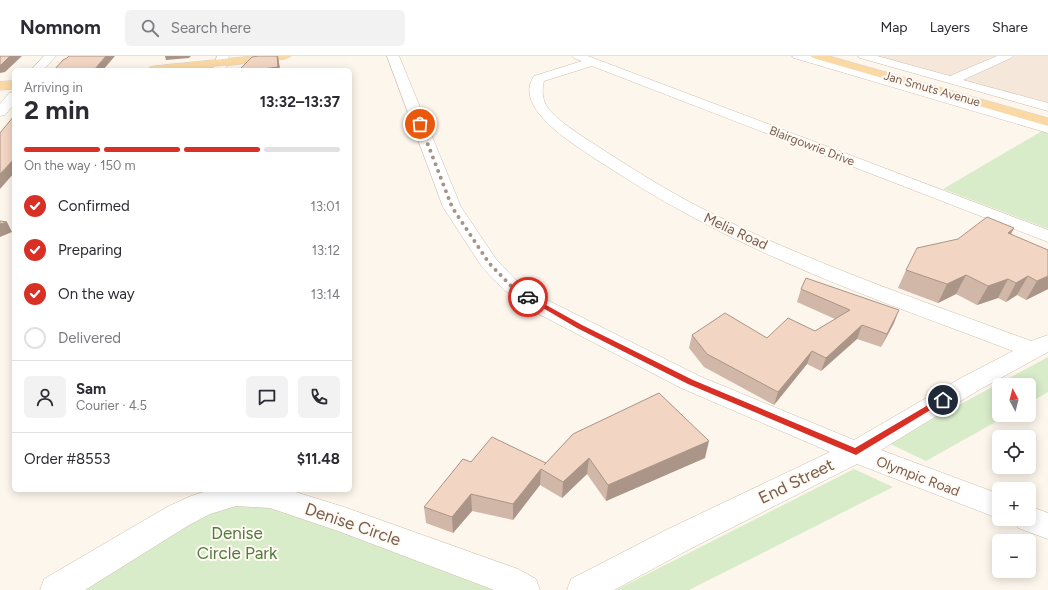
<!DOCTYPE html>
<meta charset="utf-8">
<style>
body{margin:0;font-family:Figtree,sans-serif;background:#f2f2f3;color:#2b2b33;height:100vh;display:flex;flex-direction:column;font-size:15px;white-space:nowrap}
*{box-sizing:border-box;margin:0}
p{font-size:13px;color:#7c7c81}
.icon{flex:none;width:22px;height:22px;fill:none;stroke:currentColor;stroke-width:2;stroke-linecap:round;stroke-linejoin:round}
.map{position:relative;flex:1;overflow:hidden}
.panel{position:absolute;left:12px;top:12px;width:340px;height:424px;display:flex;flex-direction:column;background:#fff;border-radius:6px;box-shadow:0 2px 10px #0003}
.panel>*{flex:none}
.needle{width:26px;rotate:353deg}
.tools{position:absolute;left:992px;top:322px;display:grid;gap:8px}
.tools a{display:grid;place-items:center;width:44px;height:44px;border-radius:6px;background:#fff;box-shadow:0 2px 10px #0003;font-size:20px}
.pin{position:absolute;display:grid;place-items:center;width:34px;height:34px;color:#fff;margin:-17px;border:2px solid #fff;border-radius:50%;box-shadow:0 1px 4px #0007}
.courier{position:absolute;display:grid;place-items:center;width:40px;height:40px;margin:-20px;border:3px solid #d93025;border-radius:50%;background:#fff;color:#222;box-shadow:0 1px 5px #0007}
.summary em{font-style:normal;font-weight:700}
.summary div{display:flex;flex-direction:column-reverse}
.summary{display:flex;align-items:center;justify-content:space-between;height:68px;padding:0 12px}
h1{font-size:26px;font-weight:700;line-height:30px}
.bar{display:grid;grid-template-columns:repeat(4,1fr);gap:6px 4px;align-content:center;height:48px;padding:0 12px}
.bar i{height:5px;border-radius:3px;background:#e1e1e2}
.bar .selected{background:#d93025}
.bar p{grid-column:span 4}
.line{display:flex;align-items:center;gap:10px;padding:0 12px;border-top:1px solid #e1e1e2}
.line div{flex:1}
.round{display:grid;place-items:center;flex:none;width:42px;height:42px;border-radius:6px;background:#f2f2f3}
ol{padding:0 12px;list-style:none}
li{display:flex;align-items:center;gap:12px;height:44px}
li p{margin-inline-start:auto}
li .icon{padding:4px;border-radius:50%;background:#d93025;color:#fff;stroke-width:4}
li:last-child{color:#7c7c81}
li i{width:22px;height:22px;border:2px solid #e1e1e2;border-radius:50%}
header{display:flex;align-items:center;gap:24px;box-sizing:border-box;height:56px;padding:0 20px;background:#fff;border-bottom:1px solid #e1e1e2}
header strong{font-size:19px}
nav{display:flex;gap:22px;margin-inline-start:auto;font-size:14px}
.search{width:280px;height:36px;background:#f2f2f3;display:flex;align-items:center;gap:10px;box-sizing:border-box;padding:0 14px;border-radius:6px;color:#7c7c81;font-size:15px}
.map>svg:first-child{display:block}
</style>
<header>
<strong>Nomnom</strong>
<div class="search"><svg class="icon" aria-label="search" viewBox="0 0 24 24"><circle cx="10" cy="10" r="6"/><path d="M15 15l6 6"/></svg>Search here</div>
<nav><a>Map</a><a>Layers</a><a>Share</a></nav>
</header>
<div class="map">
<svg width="1048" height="534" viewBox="0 0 1048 534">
<rect width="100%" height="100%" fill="#fdf6ec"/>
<!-- residential -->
<path fill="#f5e8da" d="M 862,0 L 1048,0 L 1048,52 Z"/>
<!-- green -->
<g fill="#d8ecc9">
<path d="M 1042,75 L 1048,77 L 1048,173 L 943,133 Z"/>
<path d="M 1048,301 L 1048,336 L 1029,347 L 1029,329 L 999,329 L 999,359 L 1008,359 L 926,405 L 888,387 Z"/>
<path d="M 854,413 L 893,431 L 689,534 L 616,534 Z"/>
<path d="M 236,438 L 534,534 L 69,534 Z"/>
</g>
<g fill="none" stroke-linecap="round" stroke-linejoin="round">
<defs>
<g id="minor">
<path d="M 44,0 L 56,0 L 43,14 L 31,14 Z"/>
<path d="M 217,0 L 229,0 L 225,14 L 213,14 Z"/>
<path d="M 387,0 L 399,0 L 461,151 L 496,203 L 517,225 L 549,245 L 699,320 L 854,384 L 959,323 L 1013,295 C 903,253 790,215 687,158 C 655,141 625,122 594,102 C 574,88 512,52 534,20 L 582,5 L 574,2 L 572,0 L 588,0 L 1048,174 L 1048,186 L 592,10 L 544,25 C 542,33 542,41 546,49 C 554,64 590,85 605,95 C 636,115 668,135 701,152 C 807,206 920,244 1031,285 L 1048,279 L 1048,296 L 977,335 L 881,394 L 999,438 L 1000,463 L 857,408 L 688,494 L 614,534 L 567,534 L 571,523 L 666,474 L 830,396 L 681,332 L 533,255 L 503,233 L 482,211 L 443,151 Z"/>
<path d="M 792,0 L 810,0 L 1048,69 L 1048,77 L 794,2 Z"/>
<path d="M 858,0 L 877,0 L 950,20 L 997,0 L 1013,0 L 1011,2 L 963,24 L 1048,47 L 1048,55 L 860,2 Z"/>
<path d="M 14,36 L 14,48 L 5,59 L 0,60 L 0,48 L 9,37 Z"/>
<path d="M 210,434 L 289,434 L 344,451 L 518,513 L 536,523 L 540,534 L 494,534 L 338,475 L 270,452 L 236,450 L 210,458 L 189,469 L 85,534 L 40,534 L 44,523 L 167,451 L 191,440 Z"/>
<path d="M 1029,450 L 1048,457 L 1048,483 L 1018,472 L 1014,463 L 1029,463 Z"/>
</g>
<g id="major">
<path d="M 253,0 L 291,0 L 285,3 L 187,14 L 148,14 L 150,11 L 154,10 Z"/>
<path d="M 811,0 L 829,0 L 1048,62 L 1048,70 L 813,2 Z"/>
<path d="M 14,25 L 14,33 L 0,34 L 0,26 Z"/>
</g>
</defs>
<!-- minor casing -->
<use href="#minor" stroke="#d1beb0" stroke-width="1"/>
<!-- major casing -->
<use href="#major" stroke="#dad1cd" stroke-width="1"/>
<!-- minor -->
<use href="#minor" fill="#fff" fill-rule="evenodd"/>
<!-- major -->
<use href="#major" fill="#fbd9a5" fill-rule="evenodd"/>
</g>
<!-- wall -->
<g fill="#d1b7a8">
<path d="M 278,0 L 280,14 L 240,14 L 240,13 Z"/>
<path d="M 1014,172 L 1011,178 L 1048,233 L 1026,244 L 1017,239 L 1006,246 L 998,242 L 977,249 L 956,238 L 938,247 L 898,232 L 906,214 Z"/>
<path d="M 801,233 L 894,267 L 881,291 L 857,283 L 821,315 L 807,308 L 774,349 L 704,311 L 689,292 L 692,279 L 767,282 L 815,275 L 835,263 L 797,246 Z"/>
<path d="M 573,378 L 705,402 L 606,445 L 587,418 L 562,442 L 540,429 L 513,464 L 472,455 L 453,477 L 426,467 L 424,451 L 471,406 L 546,407 Z"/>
</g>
<!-- shaded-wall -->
<g fill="#aa9588">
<path d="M 10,0 L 22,0 L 5,16 L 0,17 L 0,9 Z"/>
<path d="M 106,0 L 115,0 L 103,14 L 94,14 Z"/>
<path d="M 165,0 L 191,0 L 189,2 L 166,4 Z"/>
<path d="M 278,0 L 280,14 L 263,14 L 263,13 Z"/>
<path d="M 14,103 L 14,117 L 0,133 L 0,118 Z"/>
<path d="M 7,166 L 12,176 L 0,181 L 0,168 Z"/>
<path d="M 1014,172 L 1004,190 L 1008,177 Z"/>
<path d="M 966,219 L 956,238 L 938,247 L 947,228 Z"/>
<path d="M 1028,220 L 1017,239 L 1006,246 L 1016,227 Z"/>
<path d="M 1048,220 L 1048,233 L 1026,244 L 1037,225 Z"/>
<path d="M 1008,223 L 998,242 L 977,249 L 988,230 Z"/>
<path d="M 899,254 L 894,267 L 881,291 L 887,278 Z"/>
<path d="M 862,269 L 857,283 L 821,315 L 826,302 Z"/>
<path d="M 812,295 L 807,308 L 774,349 L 778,336 Z"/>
<path d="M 709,385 L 705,402 L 606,445 L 608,429 Z"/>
<path d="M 589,402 L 587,418 L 562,442 L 563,426 Z"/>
<path d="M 541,413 L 540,429 L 513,464 L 513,448 Z"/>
<path d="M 471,438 L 472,455 L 453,477 L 452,461 Z"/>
</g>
<!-- building -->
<g fill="#f3d5c3" stroke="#aa9588">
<path d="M 0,0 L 10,0 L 1,9 L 0,9 Z"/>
<path d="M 69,0 L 106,0 L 94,14 L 54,14 L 63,4 L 67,2 Z"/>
<path d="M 258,0 L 277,0 L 278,11 L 263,13 L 240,13 L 252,1 Z"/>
<path d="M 14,60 L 14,103 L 0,118 L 0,77 Z"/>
<path d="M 987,161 L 1014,172 L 1008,177 L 1048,194 L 1048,220 L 1037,225 L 1028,220 L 1016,227 L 1008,223 L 988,230 L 966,219 L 947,228 L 906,214 L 917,192 L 958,183 Z"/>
<path d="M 0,165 L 7,166 L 0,168 Z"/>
<path d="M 806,222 L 899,254 L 887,278 L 862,269 L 826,302 L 812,295 L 778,336 L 707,298 L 692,279 L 725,257 L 767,282 L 788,262 L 815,275 L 850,254 L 801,233 Z"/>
<path d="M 659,337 L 709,385 L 608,429 L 589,402 L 563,426 L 541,413 L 513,448 L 471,438 L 452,461 L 424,451 L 463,403 L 471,406 L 492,381 L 546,407 L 544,409 L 573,378 Z"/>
</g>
<!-- route -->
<path fill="#d93025" d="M 526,240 L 530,240 L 582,269 L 693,324 L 855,392 L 940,342 L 943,341 L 947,344 L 856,399 L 688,328 L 577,272 L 526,242 Z"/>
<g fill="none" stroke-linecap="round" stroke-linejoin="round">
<!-- done -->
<path stroke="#a89285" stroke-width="4" stroke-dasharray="0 7.2" d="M 420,68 L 452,151 L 489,207 L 510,229 L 528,241"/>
</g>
<g text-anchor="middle" stroke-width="4" stroke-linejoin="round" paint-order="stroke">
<!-- far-street labels -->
<g font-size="12" fill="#7a5c4d" stroke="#fffaf3">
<text transform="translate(932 33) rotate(16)" y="4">Jan Smuts Avenue</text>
<text transform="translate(812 90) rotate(21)" y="4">Blairgowrie Drive</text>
</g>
<!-- street labels -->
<g font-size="14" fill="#7a5c4d" stroke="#fffaf3">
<text transform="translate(736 175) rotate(25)" y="5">Melia Road</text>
<text transform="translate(918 420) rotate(21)" y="5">Olympic Road</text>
</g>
<!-- near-street labels -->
<g font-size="17" fill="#7a5c4d" stroke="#fffaf3">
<text transform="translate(796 425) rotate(-26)" y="6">End Street</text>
<text transform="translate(353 468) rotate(19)" y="6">Denise Circle</text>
</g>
<!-- near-park labels -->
<g font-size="17" fill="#537a41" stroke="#fffaf3">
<text x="237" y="483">Denise<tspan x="237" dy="20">Circle Park</tspan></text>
</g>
</g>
</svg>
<div class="tools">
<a><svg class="needle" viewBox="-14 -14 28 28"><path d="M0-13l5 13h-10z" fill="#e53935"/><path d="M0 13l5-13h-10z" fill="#7c7c81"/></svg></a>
<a><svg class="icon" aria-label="locate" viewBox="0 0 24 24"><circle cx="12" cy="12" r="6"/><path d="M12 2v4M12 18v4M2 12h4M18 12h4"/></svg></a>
<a>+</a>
<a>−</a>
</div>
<div class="pin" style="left:420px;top:68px;background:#ea580c"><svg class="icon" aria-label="bag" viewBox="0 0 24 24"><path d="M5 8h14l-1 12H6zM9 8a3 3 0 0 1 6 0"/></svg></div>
<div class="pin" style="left:943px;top:344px;background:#1f2937"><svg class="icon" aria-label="home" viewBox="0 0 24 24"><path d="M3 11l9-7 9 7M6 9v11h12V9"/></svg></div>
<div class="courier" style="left:528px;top:241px"><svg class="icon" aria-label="car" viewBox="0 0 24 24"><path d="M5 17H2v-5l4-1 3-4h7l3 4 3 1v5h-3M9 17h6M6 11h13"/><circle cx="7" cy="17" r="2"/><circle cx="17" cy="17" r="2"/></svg></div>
<section class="panel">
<div class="summary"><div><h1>2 min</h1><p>Arriving in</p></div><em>13:32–13:37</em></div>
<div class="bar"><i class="selected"></i><i class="selected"></i><i class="selected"></i><i></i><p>On the way · 150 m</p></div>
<ol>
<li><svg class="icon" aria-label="check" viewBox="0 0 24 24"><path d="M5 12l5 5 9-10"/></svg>Confirmed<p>13:01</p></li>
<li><svg class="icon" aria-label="check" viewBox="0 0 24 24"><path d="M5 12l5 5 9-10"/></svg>Preparing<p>13:12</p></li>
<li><svg class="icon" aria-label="check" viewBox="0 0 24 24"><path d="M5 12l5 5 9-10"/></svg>On the way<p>13:14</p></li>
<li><i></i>Delivered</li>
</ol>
<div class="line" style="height:72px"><a class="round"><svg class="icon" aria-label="person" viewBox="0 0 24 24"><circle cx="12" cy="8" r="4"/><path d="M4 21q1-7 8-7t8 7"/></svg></a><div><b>Sam</b><p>Courier · 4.5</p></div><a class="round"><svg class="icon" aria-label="chat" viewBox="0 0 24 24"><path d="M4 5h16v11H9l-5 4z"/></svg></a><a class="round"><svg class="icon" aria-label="phone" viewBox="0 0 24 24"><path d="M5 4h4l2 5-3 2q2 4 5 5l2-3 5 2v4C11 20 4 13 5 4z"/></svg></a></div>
<div class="line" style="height:52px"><div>Order #8553</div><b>$11.48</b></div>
</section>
</div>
